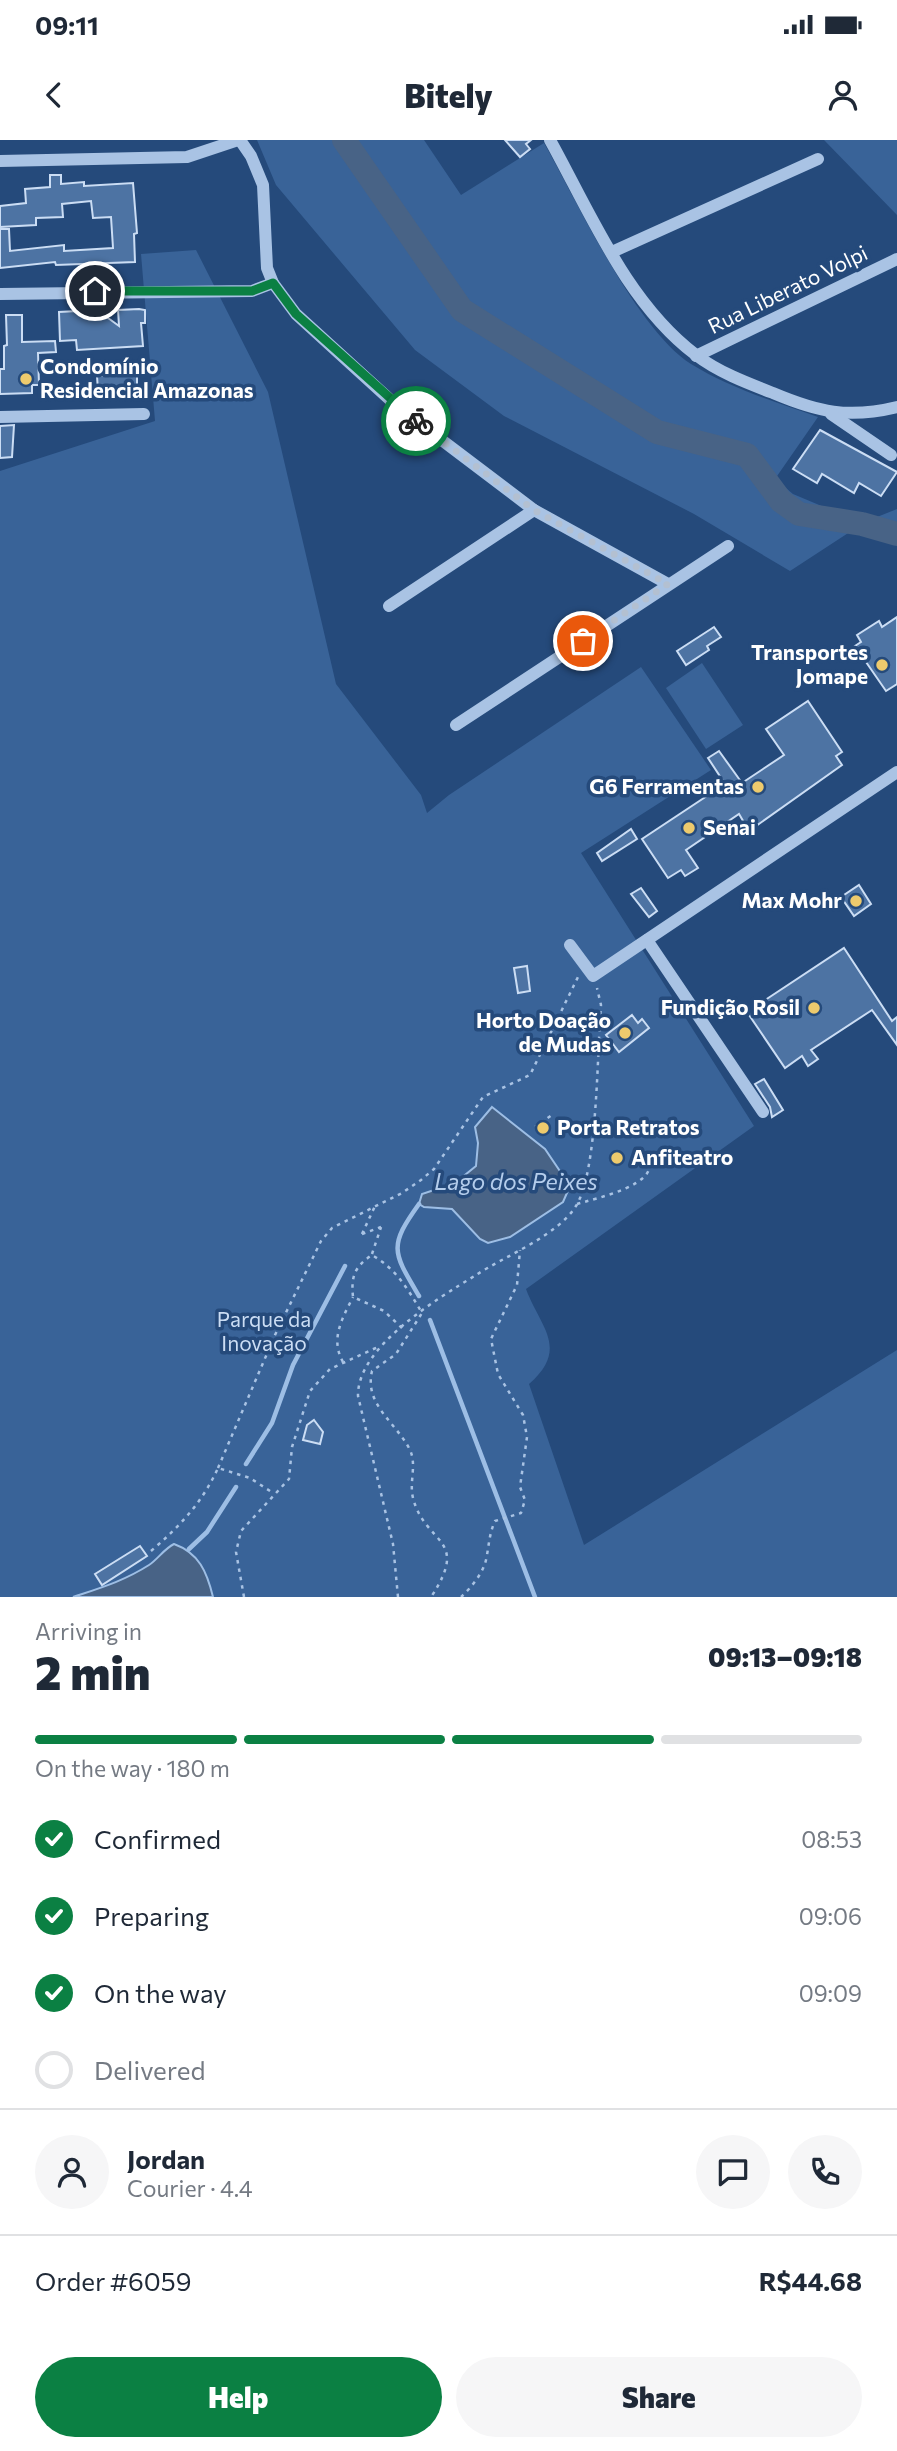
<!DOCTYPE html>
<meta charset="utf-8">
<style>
body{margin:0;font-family:Commissioner,sans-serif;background:#f6f6f7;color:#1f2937;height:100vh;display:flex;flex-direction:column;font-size:26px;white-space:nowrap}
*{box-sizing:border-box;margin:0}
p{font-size:23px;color:#747a83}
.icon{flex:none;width:38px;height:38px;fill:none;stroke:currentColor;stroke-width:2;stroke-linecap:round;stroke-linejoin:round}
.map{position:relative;height:1457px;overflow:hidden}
.sheet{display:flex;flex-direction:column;background:#fff;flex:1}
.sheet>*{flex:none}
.pin{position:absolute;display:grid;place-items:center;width:60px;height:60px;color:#fff;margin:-30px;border:4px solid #fff;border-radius:50%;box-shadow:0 2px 7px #0007}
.courier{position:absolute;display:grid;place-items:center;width:70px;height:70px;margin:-35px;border:5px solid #0b8043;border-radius:50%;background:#fff;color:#222;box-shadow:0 2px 9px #0007}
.overview em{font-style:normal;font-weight:800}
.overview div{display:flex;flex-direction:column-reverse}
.overview{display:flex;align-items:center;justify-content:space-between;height:119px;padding:0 35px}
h1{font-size:46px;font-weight:800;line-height:52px}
.bar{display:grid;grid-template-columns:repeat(4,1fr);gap:10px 7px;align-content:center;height:84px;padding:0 35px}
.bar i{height:9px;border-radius:5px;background:#e0e1e3}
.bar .active{background:#0b8043}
.bar p{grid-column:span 4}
.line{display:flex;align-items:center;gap:18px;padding:0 35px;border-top:2px solid #e0e1e3}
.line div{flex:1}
.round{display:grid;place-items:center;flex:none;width:74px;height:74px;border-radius:37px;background:#f6f6f7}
ol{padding:0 35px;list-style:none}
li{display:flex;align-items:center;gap:21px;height:77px}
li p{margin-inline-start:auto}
li .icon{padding:7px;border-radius:50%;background:#0b8043;color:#fff;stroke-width:4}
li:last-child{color:#747a83}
li i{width:38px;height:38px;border:4px solid #e0e1e3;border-radius:50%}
.primary-button{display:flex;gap:14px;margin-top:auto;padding:14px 35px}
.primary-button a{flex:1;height:80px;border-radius:42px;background:#0b8043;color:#fff;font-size:28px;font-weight:800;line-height:80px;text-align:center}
.primary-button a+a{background:#f6f6f7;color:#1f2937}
.status{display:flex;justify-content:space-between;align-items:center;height:49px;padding:0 35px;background:#fff;direction:ltr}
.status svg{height:19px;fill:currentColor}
header{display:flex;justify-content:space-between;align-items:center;height:91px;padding:0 35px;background:#fff;font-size:32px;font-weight:800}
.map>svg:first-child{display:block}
</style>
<div class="status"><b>09:11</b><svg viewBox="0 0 49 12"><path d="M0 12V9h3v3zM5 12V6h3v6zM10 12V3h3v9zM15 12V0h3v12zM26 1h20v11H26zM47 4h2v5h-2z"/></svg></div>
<header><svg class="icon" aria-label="back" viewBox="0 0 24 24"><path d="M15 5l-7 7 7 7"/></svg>Bitely<svg class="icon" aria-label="person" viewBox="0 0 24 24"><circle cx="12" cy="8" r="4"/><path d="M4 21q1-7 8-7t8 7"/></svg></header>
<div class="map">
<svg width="897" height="1457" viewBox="0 0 897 1457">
<rect width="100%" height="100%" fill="#254a7b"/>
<!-- green -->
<g fill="#396398">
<path d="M 257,0 L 424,0 L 461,55 L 544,3 C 578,63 636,189 691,224 C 730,248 775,262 818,277 L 775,339 L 793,354 L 862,383 L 897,369 L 897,394 L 862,384 L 790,431 L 694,374 L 504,276 L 415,210 L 276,45 Z"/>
<path d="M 824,0 L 897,0 L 897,75 Z"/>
<path d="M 196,110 L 268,252 L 336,544 L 421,655 L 427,673 L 449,655 L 641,527 L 711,630 L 581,713 L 754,986 L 526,1149 C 540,1187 570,1208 529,1244 L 584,1405 L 897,1210 L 897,1457 L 0,1457 L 0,331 L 155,281 L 141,114 Z"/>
<path d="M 702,523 L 743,585 L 706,609 L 666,548 Z"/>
</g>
<!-- water -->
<g fill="#486386" stroke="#9dbee5" stroke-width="2">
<path d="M 492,967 L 545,1009 L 570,1046 L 563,1062 L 510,1097 L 488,1103 L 480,1099 L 452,1069 L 424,1067 L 419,1064 L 422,1054 L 455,1043 L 476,1026 L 478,1003 L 475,987 Z"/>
<path d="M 174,1404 C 199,1413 207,1432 213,1457 L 73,1457 C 100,1448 124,1441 149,1425 C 158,1419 164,1409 174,1404 Z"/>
</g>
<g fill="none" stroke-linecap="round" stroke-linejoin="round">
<!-- stream -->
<g stroke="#9dbee5" stroke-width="4.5">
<path d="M 419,1156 C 393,1112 388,1107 419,1064"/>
<path d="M 430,1180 L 535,1457"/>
<path d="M 246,1324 L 272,1283 L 293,1225 L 345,1126"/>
<path d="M 189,1409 L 207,1392 L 236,1347"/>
</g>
<!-- river -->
<path stroke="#486386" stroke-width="24" d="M 344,0 L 462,170 L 657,292 L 747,315 L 781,361 L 799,374 L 862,384 L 897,394"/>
</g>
<!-- building -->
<g fill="#4d73a3" stroke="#cbddf4" stroke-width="2">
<path d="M 505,0 L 531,0 L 526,4 L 530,9 L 520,17 Z"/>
<path d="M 50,35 L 61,35 L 61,44 L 84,42 L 84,46 L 133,43 L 137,93 L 134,94 L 135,122 L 56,125 L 55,122 L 0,128 L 0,89 L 9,89 L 10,111 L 64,105 L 64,111 L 113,108 L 111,77 L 93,78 L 91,61 L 62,64 L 63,77 L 36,78 L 36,85 L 0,87 L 0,66 L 26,63 L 25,49 L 50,47 Z"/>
<path d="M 139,169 L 145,170 L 145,183 L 141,183 L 143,206 L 77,210 L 76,200 L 60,201 L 59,172 L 97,170 L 119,186 L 118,170 Z"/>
<path d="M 6,175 L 22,175 L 22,202 L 55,201 L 56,212 L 38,213 L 39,245 L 32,245 L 32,253 L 0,254 L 0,229 L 4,229 L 4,206 L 7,205 Z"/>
<path d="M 122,228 L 137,228 L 137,249 L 98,251 L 97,236 L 122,235 Z"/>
<path d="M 14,285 L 12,317 L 0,318 L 0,286 Z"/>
<path d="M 820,290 L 897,332 L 881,356 L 859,343 L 854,353 L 822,334 L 817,343 L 793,329 Z"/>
<path d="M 897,477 L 897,544 L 886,551 L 855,506 L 861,502 L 857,495 L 879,481 L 882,487 Z"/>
<path d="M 714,487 L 721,497 L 707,506 L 709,510 L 686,525 L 677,511 Z"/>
<path d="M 808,561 L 842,612 L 836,616 L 842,625 L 749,691 L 739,674 L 686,710 L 698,728 L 685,736 L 681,730 L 668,738 L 642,699 L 725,644 L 708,618 L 719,611 L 742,643 L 784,615 L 766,589 Z"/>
<path d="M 631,689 L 637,699 L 602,721 L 597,713 Z"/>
<path d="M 859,745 L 871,764 L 854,776 L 841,757 Z"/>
<path d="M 641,748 L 657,771 L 649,777 L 631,754 Z"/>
<path d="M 844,808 L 892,881 L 897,877 L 897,905 L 872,870 L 811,910 L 818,919 L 808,926 L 802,916 L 785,928 L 747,872 Z"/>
<path d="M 527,826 L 530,851 L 518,853 L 514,828 Z"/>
<path d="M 632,875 L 638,883 L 642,879 L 649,888 L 619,912 L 606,895 Z"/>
<path d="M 764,939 L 783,970 L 772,977 L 770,967 L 755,944 Z"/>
<path d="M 314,1280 L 323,1292 L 320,1304 L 303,1300 L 307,1285 Z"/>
<path d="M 140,1406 L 147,1416 L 102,1445 L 95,1434 Z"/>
</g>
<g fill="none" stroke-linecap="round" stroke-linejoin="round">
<!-- path -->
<g stroke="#a9c3e4" stroke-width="2.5" stroke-dasharray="3.5 5" stroke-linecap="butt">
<path d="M 543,995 L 536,986 L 552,975"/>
<path d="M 577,1064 C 596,1058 662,1045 648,1017 L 640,1018"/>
<path d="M 362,1094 L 375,1066"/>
<path d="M 362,1094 L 381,1087"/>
<path d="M 372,1114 L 381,1087"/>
<path d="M 402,1188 L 384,1171 L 353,1157 C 351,1137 354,1127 372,1115 C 396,1129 408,1149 422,1173 L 396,1214 L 372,1231 C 364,1265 396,1282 410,1310 C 417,1325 409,1342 413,1358 C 425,1405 471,1397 431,1457"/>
<path d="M 343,1222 C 330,1199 342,1179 353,1157"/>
<path d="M 218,1328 L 275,1195 L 321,1101 L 332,1088 L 402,1053 L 421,1040 L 434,1029 L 483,957 L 530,935 L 578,837"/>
<path d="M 151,1411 C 180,1386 202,1363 218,1328 L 250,1338 L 273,1353"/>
<path d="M 244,1457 L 236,1412 L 241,1391 L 289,1339 L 292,1307 L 310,1251 L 330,1229 L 380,1206"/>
<path d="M 398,1457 L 393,1404 L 358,1256 C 357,1207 437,1159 476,1135 C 505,1116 557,1096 576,1066 C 598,1031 597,911 601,865 L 597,848"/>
<path d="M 461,1457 C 471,1448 483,1433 486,1420 C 489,1406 489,1394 495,1381 L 521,1373 L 525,1360 L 520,1347 L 527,1297 L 523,1275 L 498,1234 L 491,1199 L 517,1145 L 520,1110"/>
</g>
<!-- minor -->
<g stroke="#a9c3e4" stroke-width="12">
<path d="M 240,0 L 251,16 L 263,45 L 267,128 L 273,143 L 296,174 L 398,267 L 534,370 L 668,444"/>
<path d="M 550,0 C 591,74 627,163 696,215 C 718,232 747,243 773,253 C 818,272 848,279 897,267"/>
<path d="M 0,21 L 187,17 L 238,0"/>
<path d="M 612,112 L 818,19"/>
<path d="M 0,154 L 252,151 L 273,143"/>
<path d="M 696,216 L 897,119"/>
<path d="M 831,274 L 891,315"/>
<path d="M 0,277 L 144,274"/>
<path d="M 389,466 L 534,370"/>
<path d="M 456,585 L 728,406"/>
<path d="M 647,800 L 763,972"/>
<path d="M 570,805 L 593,836 L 897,632"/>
</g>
</g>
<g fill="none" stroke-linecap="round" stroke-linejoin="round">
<!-- done -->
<path stroke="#b3c0d1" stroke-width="7" stroke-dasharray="0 12.6" d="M 416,281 L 534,370 L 668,444 L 583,501"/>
<!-- route -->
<path stroke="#0b8043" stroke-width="9" d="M 95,151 L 252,151 L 273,143 L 296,174 L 416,281"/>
</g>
<!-- markers -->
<g fill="#edca6d" stroke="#254a7b" stroke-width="2.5">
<circle cx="26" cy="239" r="7"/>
<circle cx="882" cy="525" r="7"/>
<circle cx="758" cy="647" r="7"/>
<circle cx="689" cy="688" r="7"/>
<circle cx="856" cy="761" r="7"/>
<circle cx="814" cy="868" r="7"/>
<circle cx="625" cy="893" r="7"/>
<circle cx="543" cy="988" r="7"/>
<circle cx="617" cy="1018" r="7"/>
</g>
<g text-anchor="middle" stroke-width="7" stroke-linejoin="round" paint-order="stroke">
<!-- street labels -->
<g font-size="21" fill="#fff" stroke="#254a7b">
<text transform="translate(788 150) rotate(-26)" y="7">Rua Liberato Volpi</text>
</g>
<!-- poi labels -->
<g font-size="21" font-weight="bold" fill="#fff" stroke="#254a7b" text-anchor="end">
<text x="40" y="234" text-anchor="start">Condomínio<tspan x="40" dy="24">Residencial Amazonas</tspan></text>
<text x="868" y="520">Transportes<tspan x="868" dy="24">Jomape</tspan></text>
<text x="744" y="654">G6 Ferramentas</text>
<text x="703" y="695" text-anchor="start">Senai</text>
<text x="842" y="768">Max Mohr</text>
<text x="800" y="875">Fundição Rosil</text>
<text x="611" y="888">Horto Doação<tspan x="611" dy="24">de Mudas</tspan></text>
<text x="557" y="995" text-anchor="start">Porta Retratos</text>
<text x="631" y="1025" text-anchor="start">Anfiteatro</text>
</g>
<!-- park labels -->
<g font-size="21" fill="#cbddf4" stroke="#254a7b">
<text x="264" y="1187">Parque da<tspan x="264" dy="24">Inovação</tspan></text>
</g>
<!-- water labels -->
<g font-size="23" font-style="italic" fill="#b4cdec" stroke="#254a7b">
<text x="516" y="1050">Lago dos Peixes</text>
</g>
</g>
</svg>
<div class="pin" style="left:583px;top:501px;background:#ea580c"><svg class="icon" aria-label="bag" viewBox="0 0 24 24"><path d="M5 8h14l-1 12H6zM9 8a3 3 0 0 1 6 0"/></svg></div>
<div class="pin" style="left:95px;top:151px;background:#1f2937"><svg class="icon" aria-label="home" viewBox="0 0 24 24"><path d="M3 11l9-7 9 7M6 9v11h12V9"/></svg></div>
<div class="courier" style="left:416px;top:281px"><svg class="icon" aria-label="bike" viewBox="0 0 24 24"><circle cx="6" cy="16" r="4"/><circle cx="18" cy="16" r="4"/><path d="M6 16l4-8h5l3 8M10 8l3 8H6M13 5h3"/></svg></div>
</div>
<section class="sheet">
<div class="overview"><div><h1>2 min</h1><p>Arriving in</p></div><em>09:13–09:18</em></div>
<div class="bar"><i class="active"></i><i class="active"></i><i class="active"></i><i></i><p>On the way · 180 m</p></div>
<ol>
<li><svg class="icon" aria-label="check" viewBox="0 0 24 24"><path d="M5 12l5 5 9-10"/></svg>Confirmed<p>08:53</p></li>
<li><svg class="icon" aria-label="check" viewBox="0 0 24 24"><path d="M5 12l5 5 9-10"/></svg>Preparing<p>09:06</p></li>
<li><svg class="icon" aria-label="check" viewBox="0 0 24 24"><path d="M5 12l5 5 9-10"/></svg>On the way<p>09:09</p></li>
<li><i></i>Delivered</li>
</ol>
<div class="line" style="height:126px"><a class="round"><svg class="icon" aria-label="person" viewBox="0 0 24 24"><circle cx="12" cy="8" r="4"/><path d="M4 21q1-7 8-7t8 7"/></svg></a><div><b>Jordan</b><p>Courier · 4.4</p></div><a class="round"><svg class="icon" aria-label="chat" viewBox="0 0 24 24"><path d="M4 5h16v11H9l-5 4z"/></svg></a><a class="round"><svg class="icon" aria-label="phone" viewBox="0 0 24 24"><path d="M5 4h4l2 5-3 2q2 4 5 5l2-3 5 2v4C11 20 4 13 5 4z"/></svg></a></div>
<div class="line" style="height:91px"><div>Order #6059</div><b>R$44.68</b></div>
<div class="primary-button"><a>Help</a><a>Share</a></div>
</section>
